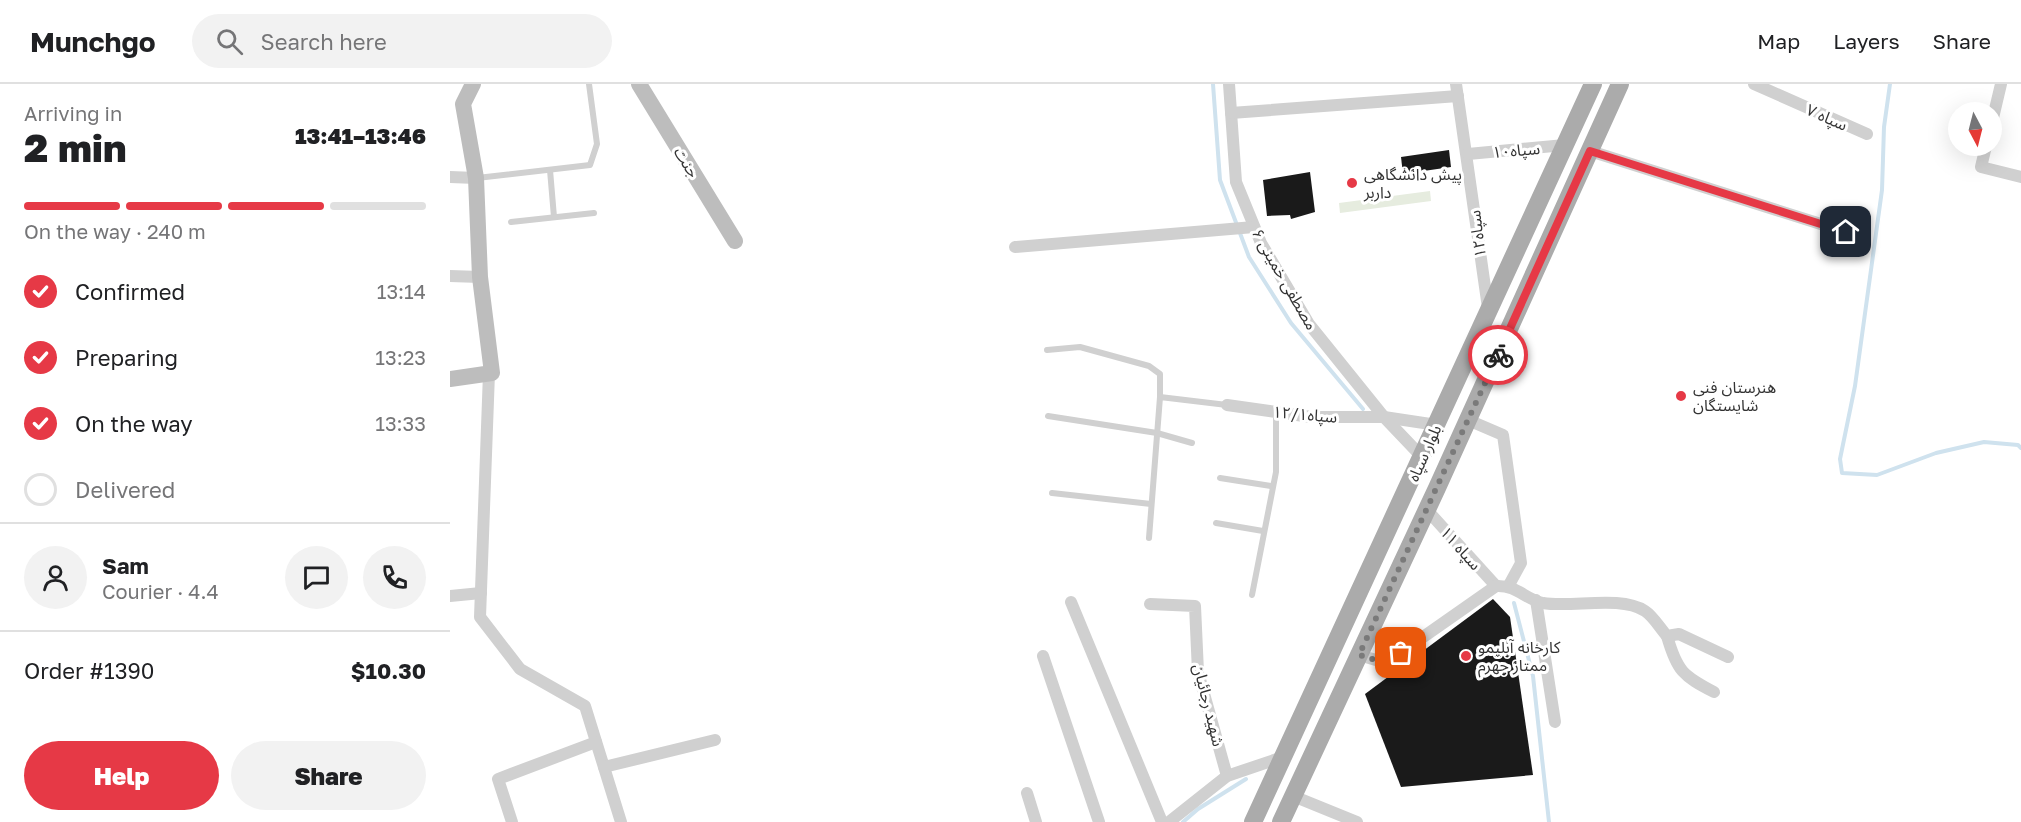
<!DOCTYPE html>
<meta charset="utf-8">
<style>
body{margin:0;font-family:"Golos Text","Noto Sans Arabic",sans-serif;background:#f2f2f2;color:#202124;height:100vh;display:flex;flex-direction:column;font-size:22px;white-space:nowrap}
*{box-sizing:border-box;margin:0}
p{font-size:20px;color:#757577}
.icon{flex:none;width:33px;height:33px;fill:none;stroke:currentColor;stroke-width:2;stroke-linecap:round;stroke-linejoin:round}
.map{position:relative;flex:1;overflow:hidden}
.side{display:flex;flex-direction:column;background:#fff;width:450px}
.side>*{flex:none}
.needle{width:39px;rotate:173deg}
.fabs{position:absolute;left:1498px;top:18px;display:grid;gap:12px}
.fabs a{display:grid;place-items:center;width:54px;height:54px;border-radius:50%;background:#fff;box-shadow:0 6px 24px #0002;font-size:30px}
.pin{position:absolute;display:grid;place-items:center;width:51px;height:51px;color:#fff;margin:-26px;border-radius:12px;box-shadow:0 3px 9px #0006}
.courier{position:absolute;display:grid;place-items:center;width:60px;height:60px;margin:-30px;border:4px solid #e63946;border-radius:50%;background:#fff;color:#222;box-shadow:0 2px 8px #0007}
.head em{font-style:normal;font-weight:800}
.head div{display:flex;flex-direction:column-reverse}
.head{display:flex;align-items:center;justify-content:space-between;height:102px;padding:0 24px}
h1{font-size:39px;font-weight:800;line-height:45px}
.bar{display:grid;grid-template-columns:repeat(4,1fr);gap:9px 6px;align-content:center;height:72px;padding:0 24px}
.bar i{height:8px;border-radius:4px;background:#e0e0e0}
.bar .on{background:#e63946}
.bar p{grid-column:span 4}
.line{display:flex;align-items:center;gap:15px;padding:0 24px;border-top:2px solid #e0e0e0}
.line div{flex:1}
.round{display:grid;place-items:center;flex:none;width:63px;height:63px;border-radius:32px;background:#f2f2f2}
ol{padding:0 24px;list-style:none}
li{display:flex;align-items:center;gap:18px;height:66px}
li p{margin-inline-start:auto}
li .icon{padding:6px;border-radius:50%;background:#e63946;color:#fff;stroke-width:4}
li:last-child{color:#757577}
li i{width:33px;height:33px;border:3px solid #e0e0e0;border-radius:50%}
.primary-button{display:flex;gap:12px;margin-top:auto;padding:12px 24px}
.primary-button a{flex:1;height:69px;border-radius:36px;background:#e63946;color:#fff;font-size:24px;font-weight:800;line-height:69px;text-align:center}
.primary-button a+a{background:#f2f2f2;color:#202124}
header{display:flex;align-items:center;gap:36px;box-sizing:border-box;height:84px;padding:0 30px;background:#fff;border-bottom:2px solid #e0e0e0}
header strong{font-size:28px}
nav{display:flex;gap:33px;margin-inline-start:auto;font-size:21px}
.search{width:420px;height:54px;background:#f2f2f2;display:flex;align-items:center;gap:15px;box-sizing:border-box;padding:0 21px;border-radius:33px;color:#757577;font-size:22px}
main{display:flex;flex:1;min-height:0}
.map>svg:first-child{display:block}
</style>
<header>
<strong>Munchgo</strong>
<div class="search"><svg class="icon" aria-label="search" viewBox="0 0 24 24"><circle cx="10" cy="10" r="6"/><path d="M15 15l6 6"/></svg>Search here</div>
<nav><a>Map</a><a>Layers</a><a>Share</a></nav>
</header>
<main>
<section class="side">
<div class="head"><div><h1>2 min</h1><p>Arriving in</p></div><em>13:41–13:46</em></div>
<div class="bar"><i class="on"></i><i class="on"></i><i class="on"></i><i></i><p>On the way · 240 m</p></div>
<ol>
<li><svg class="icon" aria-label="check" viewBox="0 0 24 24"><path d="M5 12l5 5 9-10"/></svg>Confirmed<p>13:14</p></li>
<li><svg class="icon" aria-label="check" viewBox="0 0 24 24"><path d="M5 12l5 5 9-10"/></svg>Preparing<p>13:23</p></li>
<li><svg class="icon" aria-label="check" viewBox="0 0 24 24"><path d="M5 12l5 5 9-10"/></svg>On the way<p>13:33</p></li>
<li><i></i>Delivered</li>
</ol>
<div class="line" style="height:108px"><a class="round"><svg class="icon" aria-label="person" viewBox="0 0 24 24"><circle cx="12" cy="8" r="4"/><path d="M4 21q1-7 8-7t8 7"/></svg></a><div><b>Sam</b><p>Courier · 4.4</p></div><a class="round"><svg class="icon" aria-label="chat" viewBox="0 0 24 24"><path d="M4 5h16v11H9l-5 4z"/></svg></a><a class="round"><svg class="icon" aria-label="phone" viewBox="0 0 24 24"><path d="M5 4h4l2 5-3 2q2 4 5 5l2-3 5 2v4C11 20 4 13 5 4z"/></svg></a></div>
<div class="line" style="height:78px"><div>Order #1390</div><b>$10.30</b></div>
<div class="primary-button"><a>Help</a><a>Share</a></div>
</section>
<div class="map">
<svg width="1571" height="738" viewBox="0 0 1571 738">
<rect width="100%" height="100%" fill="#fff"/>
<!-- green -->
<path fill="#e6ecdf" d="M 980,107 L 981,117 L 890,129 L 889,119 Z"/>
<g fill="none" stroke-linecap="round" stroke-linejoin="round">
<!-- stream -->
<g stroke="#cfe2ee" stroke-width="4">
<path d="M 763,0 L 770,96 L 799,173 L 841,239 L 913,325"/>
<path d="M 1440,0 L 1434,43 L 1432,106 L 1405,302 L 1390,375 L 1392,389 L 1427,391 L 1486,369 L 1534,358 L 1568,361 L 1571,364"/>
<path d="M 1064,519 L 1083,592 L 1099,738"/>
<path d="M 733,738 L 748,725 L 796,695"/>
</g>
</g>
<!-- building -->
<g fill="#1a1a1a">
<path d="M 999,66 L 1001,83 L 953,90 L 951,73 Z"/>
<path d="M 860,88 L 865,128 L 841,135 L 840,131 L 817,132 L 813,96 Z"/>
<path d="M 1043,515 L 1060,533 L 1083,691 L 951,703 L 915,610 Z"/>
</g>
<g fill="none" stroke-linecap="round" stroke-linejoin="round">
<!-- lane -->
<g stroke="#d0d0d0" stroke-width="6">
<path d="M 100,86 L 104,133"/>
<path d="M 27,94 L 140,81 L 147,60 L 139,0"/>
<path d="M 61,138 L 144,129"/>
<path d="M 597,266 L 630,263 L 699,282 L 710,290 L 710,313"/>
<path d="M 598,332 L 707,349 L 742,359"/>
<path d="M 770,394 L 821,402"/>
<path d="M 602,409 L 701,420"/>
<path d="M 766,439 L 813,447"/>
<path d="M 699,454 L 710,313 L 777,321"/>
<path d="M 802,511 L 826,388 L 826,328"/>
</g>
<!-- street -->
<g stroke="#d0d0d0" stroke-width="12">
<path d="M 779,0 L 786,98 L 811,159 L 859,240 L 934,333 L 973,374"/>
<path d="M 1006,0 L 1038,224"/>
<path d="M 1304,0 L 1417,50"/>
<path d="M 781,29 L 1008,12"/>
<path d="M 1542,38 L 1551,0"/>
<path d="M 1536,62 L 1531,83 L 1571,93"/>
<path d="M 1140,67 L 1396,148"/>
<path d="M 1018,70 L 1115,61"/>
<path d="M 0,93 L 26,94"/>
<path d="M 565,163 L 804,143"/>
<path d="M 0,192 L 30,193"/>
<path d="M 39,289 L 30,533 L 70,585 L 135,622 L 171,738"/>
<path d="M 777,321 L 861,333 L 934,333 L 987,341"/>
<path d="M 1018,336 L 1053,351 L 1071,479 L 1059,501"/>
<path d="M 977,426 L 1046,502"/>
<path d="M 1046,502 C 1068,501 1074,515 1093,519 C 1122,524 1170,511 1195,527 C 1203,532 1210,544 1217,552 L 1229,550 L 1278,573"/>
<path d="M 0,512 L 31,509"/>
<path d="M 1086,516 L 1105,638"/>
<path d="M 621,518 L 712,738"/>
<path d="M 700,520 L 745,522 L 748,588 L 777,692"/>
<path d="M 1217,552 C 1227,587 1233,592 1264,608"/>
<path d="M 909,571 L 936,579 L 1046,502"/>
<path d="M 593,572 L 649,738"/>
<path d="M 154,683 L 265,656"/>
<path d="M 577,709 L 586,738"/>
<path d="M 843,712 L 907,738"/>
<path d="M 62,738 L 48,695 L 146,658"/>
<path d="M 719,738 L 777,692 L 833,673"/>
</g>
<!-- secondary -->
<g stroke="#bdbdbd" stroke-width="16">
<path d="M 189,0 L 285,157"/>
<path d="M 0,295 L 42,289 L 30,193 L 26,94 L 13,20 L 23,0"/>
</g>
<!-- primary -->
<g stroke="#ababab" stroke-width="18">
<path d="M 803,738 L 1143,0"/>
<path d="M 831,738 L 987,404 L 1170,0"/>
</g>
</g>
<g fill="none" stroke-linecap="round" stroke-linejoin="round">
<!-- done -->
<path stroke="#7a7a7a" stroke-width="6" stroke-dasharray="0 10.8" d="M 951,569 L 936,579 L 909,571 L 1048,271"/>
<!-- route -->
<path stroke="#e63946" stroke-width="8" d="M 1048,271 L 1140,67 L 1396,148"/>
</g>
<!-- markers -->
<g fill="#e63946" stroke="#fff" stroke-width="2">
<circle cx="902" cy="99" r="6"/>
<circle cx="1231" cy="312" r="6"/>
<circle cx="1016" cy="572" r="6"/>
</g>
<g text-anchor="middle" stroke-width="6" stroke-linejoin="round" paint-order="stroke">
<!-- street labels -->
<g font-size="16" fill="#333" stroke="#fff">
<text transform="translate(1377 33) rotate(24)" y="6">سپاه ۷</text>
<text transform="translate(1066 66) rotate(-5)" y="6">سپاه۱۰</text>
<text transform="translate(237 78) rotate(58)" y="6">جنت</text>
<text transform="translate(1027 150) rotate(-97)" y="6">سپاه۱۲</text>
<text transform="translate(835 195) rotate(60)" y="6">مصطفی خمینی ۶</text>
<text transform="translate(855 330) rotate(5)" y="6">سپاه۱۲/۱</text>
<text transform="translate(974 369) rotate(-66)" y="6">بلوار سپاه</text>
<text transform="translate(1011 464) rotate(48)" y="6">سپاه ۱۱</text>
<text transform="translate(759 621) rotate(76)" y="6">شهید رجائیان</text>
</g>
<!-- poi labels -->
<g font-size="16" fill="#333" stroke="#fff" text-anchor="start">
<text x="914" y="96">پیش دانشگاهی<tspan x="914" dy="18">داربر</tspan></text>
<text x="1243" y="309">هنرستان فنی<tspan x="1243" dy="18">شایستگان</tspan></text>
<text x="1028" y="569">کارخانه آبلیمو<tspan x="1028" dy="18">ممتاز جهرم</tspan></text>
</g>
</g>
</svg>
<div class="fabs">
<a><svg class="needle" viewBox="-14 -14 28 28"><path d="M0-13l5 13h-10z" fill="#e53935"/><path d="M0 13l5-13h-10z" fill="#757577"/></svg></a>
</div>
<div class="pin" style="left:951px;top:569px;background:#ea580c"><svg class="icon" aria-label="bag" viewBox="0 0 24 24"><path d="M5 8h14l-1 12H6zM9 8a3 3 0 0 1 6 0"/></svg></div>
<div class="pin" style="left:1396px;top:148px;background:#1f2937"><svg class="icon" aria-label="home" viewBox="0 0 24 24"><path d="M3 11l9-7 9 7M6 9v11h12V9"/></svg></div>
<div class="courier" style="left:1048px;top:271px"><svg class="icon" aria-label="bike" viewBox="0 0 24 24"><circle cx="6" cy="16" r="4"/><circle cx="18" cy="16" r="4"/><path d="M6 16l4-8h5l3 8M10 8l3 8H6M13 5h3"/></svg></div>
</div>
</main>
